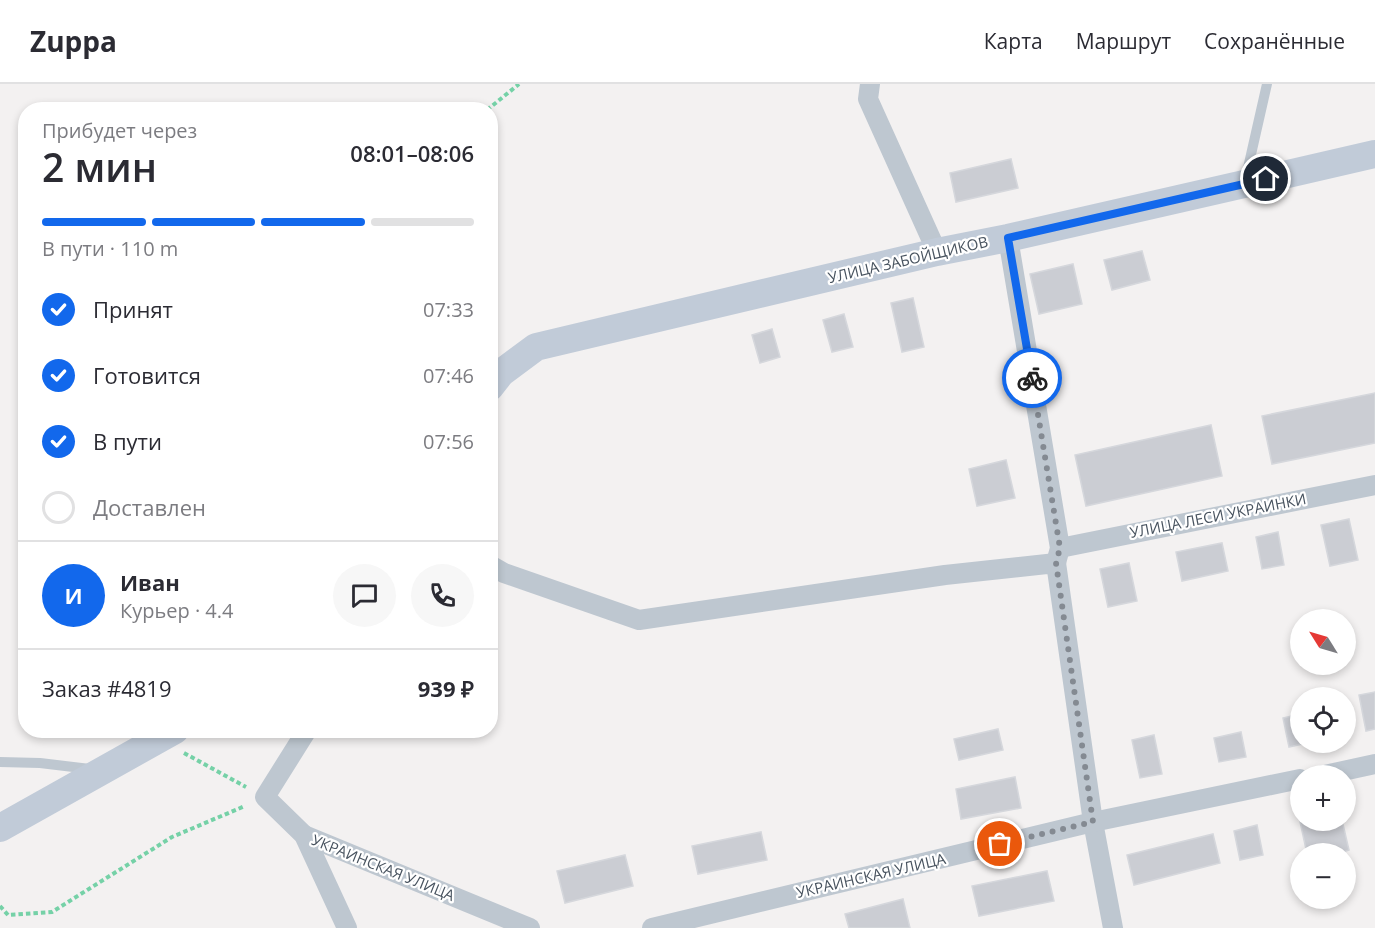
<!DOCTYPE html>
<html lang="ru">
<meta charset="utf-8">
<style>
body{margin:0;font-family:"Open Sans",sans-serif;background:#f7f7f7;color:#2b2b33;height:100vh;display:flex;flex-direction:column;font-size:22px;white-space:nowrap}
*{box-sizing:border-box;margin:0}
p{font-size:20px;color:#7c7c81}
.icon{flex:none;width:33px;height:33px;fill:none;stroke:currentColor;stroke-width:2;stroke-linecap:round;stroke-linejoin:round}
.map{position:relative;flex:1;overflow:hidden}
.drawer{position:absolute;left:18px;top:18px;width:480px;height:636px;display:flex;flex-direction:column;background:#fff;border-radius:24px;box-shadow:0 3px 9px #0003}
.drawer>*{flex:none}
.needle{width:39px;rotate:307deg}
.tools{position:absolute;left:1290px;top:525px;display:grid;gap:12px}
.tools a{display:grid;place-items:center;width:66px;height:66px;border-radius:50%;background:#fff;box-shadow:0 3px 9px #0003;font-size:30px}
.pin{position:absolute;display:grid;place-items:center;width:51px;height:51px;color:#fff;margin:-26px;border:3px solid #fff;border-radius:50%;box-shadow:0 2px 6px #0007}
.courier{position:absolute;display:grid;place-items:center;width:60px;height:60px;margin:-30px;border:4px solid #1268ec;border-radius:50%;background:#fff;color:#222;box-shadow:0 2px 8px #0007}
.head em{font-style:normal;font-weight:600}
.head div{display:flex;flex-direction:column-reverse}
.head{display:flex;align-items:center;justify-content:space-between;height:102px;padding:0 24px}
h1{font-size:39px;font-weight:600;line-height:45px}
.bar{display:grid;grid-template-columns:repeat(4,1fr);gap:9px 6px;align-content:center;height:72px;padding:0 24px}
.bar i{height:8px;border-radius:4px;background:#e1e1e2}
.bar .active{background:#1268ec}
.bar p{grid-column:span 4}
.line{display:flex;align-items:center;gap:15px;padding:0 24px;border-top:2px solid #e1e1e2}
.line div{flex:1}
.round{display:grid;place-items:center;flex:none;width:63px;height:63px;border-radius:32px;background:#f7f7f7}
ol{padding:0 24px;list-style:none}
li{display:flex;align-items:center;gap:18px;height:66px}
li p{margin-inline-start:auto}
li .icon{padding:6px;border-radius:50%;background:#1268ec;color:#fff;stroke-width:4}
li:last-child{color:#7c7c81}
li i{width:33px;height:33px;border:3px solid #e1e1e2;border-radius:50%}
header{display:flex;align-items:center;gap:36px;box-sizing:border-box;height:84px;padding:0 30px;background:#fff;border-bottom:2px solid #e1e1e2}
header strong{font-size:28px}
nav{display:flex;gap:33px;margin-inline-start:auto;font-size:21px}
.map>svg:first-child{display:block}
</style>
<header>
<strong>Zuppa</strong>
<nav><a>Карта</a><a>Маршрут</a><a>Сохранённые</a></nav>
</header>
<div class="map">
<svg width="1375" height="844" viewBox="0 0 1375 844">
<rect width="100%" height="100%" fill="#f3f1f1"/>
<!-- building -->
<g fill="#cbcdd3" stroke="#d5d7dc" stroke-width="1.5">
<path d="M 1011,75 L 1018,104 L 956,118 L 950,89 Z"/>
<path d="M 1142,167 L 1150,196 L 1112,206 L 1104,176 Z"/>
<path d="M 1073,180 L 1082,220 L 1039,230 L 1030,190 Z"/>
<path d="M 913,214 L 924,263 L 902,268 L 891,219 Z"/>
<path d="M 844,230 L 853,263 L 832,268 L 823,236 Z"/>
<path d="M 772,245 L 780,273 L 760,279 L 752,251 Z"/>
<path d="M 1375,309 L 1375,359 L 1272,380 L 1262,332 Z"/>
<path d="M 1211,341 L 1222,392 L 1086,422 L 1075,371 Z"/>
<path d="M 1006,376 L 1015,414 L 977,422 L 969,385 Z"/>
<path d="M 1349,435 L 1358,476 L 1330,482 L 1321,441 Z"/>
<path d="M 1278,448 L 1284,481 L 1262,485 L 1256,453 Z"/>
<path d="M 1222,459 L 1228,487 L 1182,497 L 1176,468 Z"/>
<path d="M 1129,479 L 1137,517 L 1108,523 L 1100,485 Z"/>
<path d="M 1375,608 L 1375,645 L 1366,647 L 1359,611 Z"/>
<path d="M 1300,630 L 1300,658 L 1311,658 L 1289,663 L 1283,634 Z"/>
<path d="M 998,645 L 1003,666 L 959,676 L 954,655 Z"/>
<path d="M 1241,648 L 1246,673 L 1219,678 L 1214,654 Z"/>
<path d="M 1154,651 L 1162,690 L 1140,694 L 1132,656 Z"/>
<path d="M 1015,693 L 1021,724 L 961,735 L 956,705 Z"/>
<path d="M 1299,733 L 1300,733 L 1300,736 L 1342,736 L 1349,766 L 1337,770 L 1307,770 Z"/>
<path d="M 1257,741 L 1263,771 L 1240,776 L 1234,747 Z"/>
<path d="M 761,748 L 767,776 L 698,790 L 692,762 Z"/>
<path d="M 1213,750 L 1220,779 L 1134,801 L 1127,771 Z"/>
<path d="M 625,771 L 633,802 L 565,819 L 557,787 Z"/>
<path d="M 1047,787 L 1054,817 L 979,832 L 972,802 Z"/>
<path d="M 903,815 L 910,844 L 849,844 L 845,830 Z"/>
</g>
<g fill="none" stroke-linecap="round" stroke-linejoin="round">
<!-- path -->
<g stroke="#75d1a7" stroke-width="4" stroke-dasharray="4.5 3" stroke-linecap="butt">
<path d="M 487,26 L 519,0"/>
<path d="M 184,669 L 246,703"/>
<path d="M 0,822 L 8,831 L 52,828 L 172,753 L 245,722"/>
</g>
<!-- lane -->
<g stroke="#bec7d0" stroke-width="10">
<path d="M 1245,97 L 1267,0"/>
<path d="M 0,678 L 40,679 L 90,685"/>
</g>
<!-- street -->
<g stroke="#bec7d0" stroke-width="20">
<path d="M 870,0 L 868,15 L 937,168"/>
<path d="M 1008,154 L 1060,464 L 1056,479"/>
<path d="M 1060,464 L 1375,401"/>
<path d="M 490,481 L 504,489 L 639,536 L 945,491 L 1056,479 L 1093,738 L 1113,844"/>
<path d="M 307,646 L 265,713 L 304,751 L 347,844"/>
<path d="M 1320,692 L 1375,680"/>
<path d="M 304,751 L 530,844"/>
<path d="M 652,844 L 1093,738 L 1300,695"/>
</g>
<!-- secondary -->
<g stroke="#c1cbd8" stroke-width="28">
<path d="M 490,303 L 501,289 L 536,263 L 937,168 L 1008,154 L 1375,70"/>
<path d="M 0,744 L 175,646"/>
</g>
</g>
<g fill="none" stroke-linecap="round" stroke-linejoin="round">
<!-- done -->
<path stroke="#848a92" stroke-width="6" stroke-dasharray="0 10.8" d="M 1000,760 L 1093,738 L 1056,479 L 1060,464 L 1032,294"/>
<!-- route -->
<path stroke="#1268ec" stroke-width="8" d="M 1032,294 L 1008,154 L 1266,95"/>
</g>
<g text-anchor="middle" stroke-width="4.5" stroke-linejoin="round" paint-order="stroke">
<!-- street labels -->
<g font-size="15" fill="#48535f" stroke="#fff">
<text transform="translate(908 176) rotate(-13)" y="5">УЛИЦА ЗАБОЙЩИКОВ</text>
<text transform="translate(1218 432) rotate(-11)" y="5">УЛИЦА ЛЕСИ УКРАИНКИ</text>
<text transform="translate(383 784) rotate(22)" y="5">УКРАИНСКАЯ УЛИЦА</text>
<text transform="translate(871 792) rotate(-13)" y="5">УКРАИНСКАЯ УЛИЦА</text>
</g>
</g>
</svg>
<div class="tools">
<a><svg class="needle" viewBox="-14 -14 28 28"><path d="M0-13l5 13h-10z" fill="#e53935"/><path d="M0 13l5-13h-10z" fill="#7c7c81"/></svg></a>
<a><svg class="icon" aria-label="locate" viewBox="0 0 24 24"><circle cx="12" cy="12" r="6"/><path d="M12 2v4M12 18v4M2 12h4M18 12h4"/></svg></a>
<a>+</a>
<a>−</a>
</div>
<div class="pin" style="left:1000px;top:760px;background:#ea580c"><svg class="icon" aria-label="bag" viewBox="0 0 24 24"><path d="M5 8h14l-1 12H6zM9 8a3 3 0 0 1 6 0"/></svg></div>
<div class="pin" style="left:1266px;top:95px;background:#1f2937"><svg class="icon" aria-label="home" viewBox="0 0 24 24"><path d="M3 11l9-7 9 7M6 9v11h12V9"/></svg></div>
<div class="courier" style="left:1032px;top:294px"><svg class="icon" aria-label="bike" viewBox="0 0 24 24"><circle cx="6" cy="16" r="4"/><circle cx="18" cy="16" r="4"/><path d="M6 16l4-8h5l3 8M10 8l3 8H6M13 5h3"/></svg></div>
<section class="drawer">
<div class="head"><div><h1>2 мин</h1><p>Прибудет через</p></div><em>08:01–08:06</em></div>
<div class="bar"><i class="active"></i><i class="active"></i><i class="active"></i><i></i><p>В пути · 110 m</p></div>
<ol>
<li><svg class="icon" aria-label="check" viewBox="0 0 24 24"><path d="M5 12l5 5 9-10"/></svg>Принят<p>07:33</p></li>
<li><svg class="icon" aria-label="check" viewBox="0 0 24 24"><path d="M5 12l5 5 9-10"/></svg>Готовится<p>07:46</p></li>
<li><svg class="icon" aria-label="check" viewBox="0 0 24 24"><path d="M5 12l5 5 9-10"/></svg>В пути<p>07:56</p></li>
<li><i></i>Доставлен</li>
</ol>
<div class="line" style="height:108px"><b class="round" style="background:#1268ec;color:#fff">И</b><div><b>Иван</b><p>Курьер · 4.4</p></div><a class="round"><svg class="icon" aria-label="chat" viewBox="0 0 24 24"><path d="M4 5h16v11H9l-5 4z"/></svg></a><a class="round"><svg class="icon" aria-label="phone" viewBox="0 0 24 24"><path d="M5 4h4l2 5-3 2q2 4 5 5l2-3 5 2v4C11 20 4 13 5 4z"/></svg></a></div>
<div class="line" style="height:78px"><div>Заказ #4819</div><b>939 ₽</b></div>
</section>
</div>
